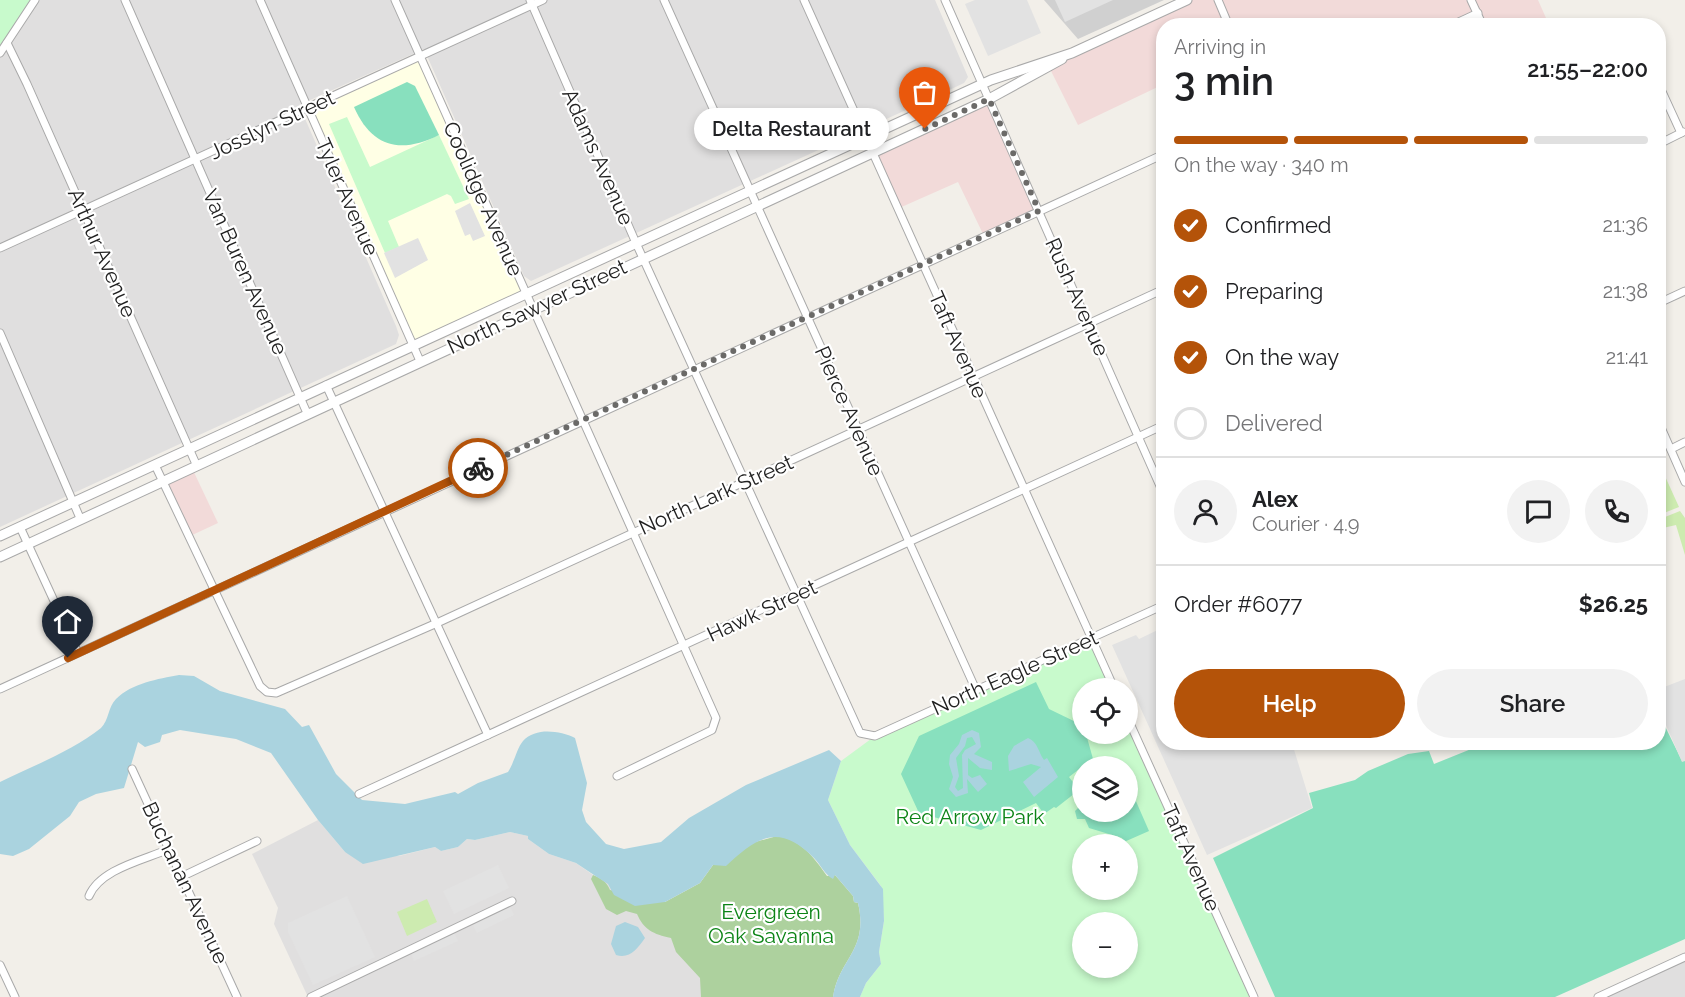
<!DOCTYPE html>
<meta charset="utf-8">
<style>
body{margin:0;font-family:Raleway,sans-serif;background:#f2f2f2;color:#202124;height:100vh;display:flex;flex-direction:column;font-size:22px;white-space:nowrap}
*{box-sizing:border-box;margin:0}
p{font-size:20px;color:#757577}
.icon{flex:none;width:33px;height:33px;fill:none;stroke:currentColor;stroke-width:2;stroke-linecap:round;stroke-linejoin:round}
.map{position:relative;flex:1;overflow:hidden}
.panel{position:absolute;left:1156px;top:18px;width:510px;height:732px;display:flex;flex-direction:column;background:#fff;border-radius:24px;box-shadow:0 3px 9px #0003}
.panel>*{flex:none}
.tools{position:absolute;left:1072px;top:678px;display:grid;gap:12px}
.tools a{display:grid;place-items:center;width:66px;height:66px;border-radius:50%;background:#fff;box-shadow:0 3px 9px #0003;font-size:30px}
.pin{position:absolute;display:grid;place-items:center;width:51px;height:51px;color:#fff;margin:-62px -26px;border-radius:50% 50% 50% 0;rotate:-45deg;box-shadow:0 0 6px #0007}
.pin .icon{rotate:45deg}
.courier{position:absolute;display:grid;place-items:center;width:60px;height:60px;margin:-30px;border:4px solid #b45309;border-radius:50%;background:#fff;color:#222;box-shadow:0 2px 8px #0007}
.bubble{position:absolute;height:42px;border-radius:21px;background:#fff;box-shadow:0 3px 9px #0003;font-size:20px;font-weight:600;line-height:42px;text-align:center}
.overview em{font-style:normal;font-weight:600}
.overview div{display:flex;flex-direction:column-reverse}
.overview{display:flex;align-items:center;justify-content:space-between;height:102px;padding:0 18px}
h1{font-size:39px;font-weight:600;line-height:45px}
.bar{display:grid;grid-template-columns:repeat(4,1fr);gap:9px 6px;align-content:center;height:72px;padding:0 18px}
.bar i{height:8px;border-radius:4px;background:#e0e0e0}
.bar .selected{background:#b45309}
.bar p{grid-column:span 4}
.line{display:flex;align-items:center;gap:15px;padding:0 18px;border-top:2px solid #e0e0e0}
.line div{flex:1}
.round{display:grid;place-items:center;flex:none;width:63px;height:63px;border-radius:32px;background:#f2f2f2}
ol{padding:0 18px;list-style:none}
li{display:flex;align-items:center;gap:18px;height:66px}
li p{margin-inline-start:auto}
li .icon{padding:6px;border-radius:50%;background:#b45309;color:#fff;stroke-width:4}
li:last-child{color:#757577}
li i{width:33px;height:33px;border:3px solid #e0e0e0;border-radius:50%}
.button{display:flex;gap:12px;margin-top:auto;padding:12px 18px}
.button a{flex:1;height:69px;border-radius:36px;background:#b45309;color:#fff;font-size:24px;font-weight:600;line-height:69px;text-align:center}
.button a+a{background:#f2f2f2;color:#202124}
.map>svg:first-child{display:block}
</style>
<div class="map">
<svg width="1685" height="997" viewBox="0 0 1685 997">
<rect width="100%" height="100%" fill="#f2efe9"/>
<!-- residential -->
<g fill="#e0dfdf">
<path d="M 0,0 L 935,0 L 968,77 L 964,83 L 941,94 L 531,281 L 524,276 L 424,49 L 299,105 L 396,326 L 399,335 L 396,344 L 0,527 Z"/>
<path d="M 318,820 L 345,852 L 399,856 L 435,847 L 441,851 L 458,847 L 467,839 L 475,840 L 510,832 L 528,836 L 528,839 L 549,854 L 576,863 L 593,875 L 836,979 L 833,997 L 308,997 L 274,924 L 278,908 L 252,854 Z"/>
<path d="M 1685,958 L 1685,997 L 1600,997 Z"/>
</g>
<!-- commercial -->
<g fill="#f2dad9">
<path d="M 1187,0 L 1538,0 L 1546,18 L 1529,26 L 1483,25 L 1477,14 L 1450,26 L 1164,26 L 1164,84 L 1078,125 L 1049,67 Z"/>
<path d="M 989,99 L 1039,211 L 984,236 L 958,182 L 897,209 L 871,153 Z"/>
<path d="M 191,466 L 218,523 L 188,537 L 161,480 Z"/>
</g>
<!-- education -->
<path fill="#ffffe5" d="M 420,57 L 525,294 L 413,346 L 307,109 Z"/>
<!-- religious -->
<path fill="#d0d0d0" d="M 1044,0 L 1164,0 L 1078,39 Z"/>
<!-- grass -->
<g fill="#cdebb0">
<path d="M 1659,463 L 1679,507 L 1659,515 Z"/>
<path d="M 1680,511 L 1685,518 L 1685,555 L 1676,525 L 1663,528 L 1660,519 Z"/>
<path d="M 427,899 L 437,922 L 407,936 L 397,912 Z"/>
</g>
<!-- forest -->
<path fill="#add19e" d="M 777,836 C 800,839 814,857 827,876 L 835,875 L 853,896 L 854,902 L 858,903 C 869,951 839,958 833,997 L 701,997 L 700,978 L 676,952 L 671,938 C 653,934 644,930 637,914 L 626,911 L 617,915 L 606,909 L 591,879 L 593,875 C 601,878 607,882 610,890 L 665,902 L 700,883 L 713,865 L 726,865 L 748,844 Z"/>
<!-- park -->
<g fill="#c8facc" fill-rule="evenodd">
<path d="M 0,0 L 35,0 L 0,53 Z"/>
<path d="M 347,117 L 370,167 L 439,135 L 469,199 L 455,204 L 451,196 L 447,194 L 388,221 L 399,247 L 385,253 L 329,124 Z"/>
<path d="M 1091,638 L 1114,688 L 1083,688 L 1083,734 L 1128,734 L 1128,719 L 1254,997 L 860,997 L 866,983 L 881,964 L 879,952 L 884,921 L 881,886 L 850,845 L 828,800 L 841,761 L 875,736 ZM 1083,766 L 1128,766 L 1128,812 L 1083,812 ZM 1083,844 L 1128,844 L 1128,890 L 1083,890 ZM 1083,922 L 1128,922 L 1128,968 L 1083,968 Z"/>
</g>
<!-- pitch -->
<g fill="#88e0be">
<path d="M 407,82 L 415,86 L 439,135 C 401,154 372,148 354,107 Z"/>
<path d="M 1036,682 L 1049,709 L 1080,724 L 1083,734 L 1086,734 L 1095,766 L 1083,766 L 1069,777 L 1079,790 L 1056,808 L 1054,807 L 1044,814 L 1036,803 L 981,830 L 919,813 L 901,774 L 919,736 Z"/>
<path d="M 1659,714 L 1682,761 L 1685,761 L 1685,939 L 1555,997 L 1275,997 L 1213,858 L 1313,808 L 1309,793 L 1355,780 L 1368,771 L 1408,754 L 1429,751 L 1434,764 L 1486,743 L 1659,742 Z"/>
<path d="M 1128,783 L 1149,831 L 1124,842 L 1122,838 L 1089,828 L 1085,819 L 1077,819 L 1075,811 L 1080,806 L 1077,797 L 1083,793 L 1083,812 L 1128,812 Z"/>
</g>
<!-- parking -->
<g fill="#e2e2e2">
<path d="M 975,0 L 1027,0 L 1041,33 L 988,56 L 965,4 Z"/>
<path d="M 1055,0 L 1113,0 L 1065,22 Z"/>
<path d="M 470,203 L 485,236 L 473,241 L 470,234 L 465,236 L 455,211 Z"/>
<path d="M 418,238 L 428,260 L 395,278 L 384,253 Z"/>
<path d="M 1164,627 L 1164,742 L 1292,743 L 1312,808 L 1207,855 L 1112,645 L 1136,635 L 1139,639 Z"/>
<path d="M 1685,679 L 1685,761 L 1682,762 L 1659,709 L 1659,689 Z"/>
<path d="M 498,865 L 509,888 L 454,914 L 443,891 Z"/>
<path d="M 347,896 L 375,957 L 313,985 L 288,932 L 288,923 Z"/>
<path d="M 510,907 L 514,915 L 477,933 L 473,925 Z"/>
<path d="M 454,933 L 458,941 L 414,961 L 411,953 Z"/>
</g>
<!-- water -->
<g fill="#aad3df" fill-rule="evenodd">
<path d="M 179,675 L 194,676 L 220,691 L 285,709 L 302,727 L 309,725 L 336,774 L 362,800 L 405,804 L 455,792 L 458,794 L 478,783 L 508,772 C 514,763 517,748 523,741 C 536,727 560,731 575,738 L 587,783 L 582,810 L 586,822 L 606,844 L 624,849 L 661,842 L 689,818 L 746,785 L 829,750 L 841,761 L 828,800 L 850,845 L 883,889 L 884,921 L 879,952 L 881,964 L 866,983 L 860,997 L 833,997 C 839,958 869,951 858,903 L 854,902 L 853,896 L 835,875 L 833,879 C 824,874 821,865 814,858 C 779,823 758,836 726,866 L 713,865 L 700,883 L 665,902 L 635,906 L 614,895 L 608,884 L 597,877 L 576,863 L 549,854 L 528,839 L 528,836 L 510,832 L 475,840 L 467,839 L 458,847 L 441,851 L 435,847 L 363,864 L 345,852 L 318,820 L 271,753 L 236,739 L 180,730 L 162,735 L 160,742 L 145,747 L 138,742 L 124,788 L 96,794 L 79,802 L 70,816 L 29,849 L 13,856 L 0,854 L 0,782 C 33,766 72,751 101,728 C 109,720 108,707 116,699 C 132,683 158,679 179,675 Z"/>
<path d="M 972,730 L 979,733 L 981,747 L 974,754 L 992,762 L 992,770 L 980,768 L 968,758 L 968,775 L 972,778 L 980,775 L 987,784 L 978,792 L 967,779 L 968,793 L 956,797 L 949,789 L 953,777 L 949,764 L 950,755 L 959,744 L 962,735 ZM 972,737 L 976,744 L 965,750 L 962,755 L 963,788 L 958,791 L 955,787 L 959,776 L 956,758 L 965,746 L 967,738 Z"/>
<path d="M 1028,738 C 1038,742 1038,752 1044,760 L 1047,758 L 1058,777 L 1034,797 L 1023,782 L 1041,767 L 1031,764 L 1009,771 L 1008,756 L 1014,746 Z"/>
<path d="M 625,922 L 638,927 L 645,938 C 637,949 630,959 616,955 L 611,944 L 616,926 Z"/>
</g>
<g fill="none" stroke-linecap="round" stroke-linejoin="round">
<defs>
<g id="minor">
<path d="M 125,0 L 307,413"/>
<path d="M 260,0 L 420,361"/>
<path d="M 395,0 L 716,718 L 712,730 L 617,776"/>
<path d="M 530,0 L 636,243 L 860,733 L 875,736 L 1164,605"/>
<path d="M 664,0 L 976,690"/>
<path d="M 804,0 L 1114,688"/>
<path d="M 945,0 L 1164,495"/>
<path d="M 1218,0 L 1229,26"/>
<path d="M 1471,0 L 1483,26"/>
<path d="M 1450,26 L 1478,13"/>
<path d="M 7,43 L 27,84 L 196,464"/>
<path d="M 0,53 L 35,0"/>
<path d="M 1659,85 L 1681,133"/>
<path d="M 1659,144 L 1683,132"/>
<path d="M 0,248 L 543,0"/>
<path d="M 1659,303 L 1685,291"/>
<path d="M 0,333 L 80,518"/>
<path d="M 326,385 L 488,735"/>
<path d="M 1659,423 L 1685,482"/>
<path d="M 1671,449 L 1685,442"/>
<path d="M 155,465 L 260,686 L 267,692 L 276,693 L 437,623 L 1164,289"/>
<path d="M 20,527 L 78,653"/>
<path d="M 0,689 L 1164,154"/>
<path d="M 1128,719 L 1254,997"/>
<path d="M 132,769 L 237,997"/>
<path d="M 359,794 L 1164,425"/>
<path d="M 183,876 L 257,841"/>
<path d="M 89,896 C 100,869 144,860 169,849"/>
<path d="M 0,965 L 15,997"/>
<path d="M 311,997 L 512,901"/>
<path d="M 1598,997 L 1685,957"/>
</g>
<g id="tertiary">
<path d="M 0,536 L 991,80 L 1072,53 L 1187,0"/>
<path d="M 0,557 L 989,99 L 1062,59"/>
</g>
</defs>
<!-- minor casing -->
<use href="#minor" stroke="#a9a9a9" stroke-width="9"/>
<!-- tertiary casing -->
<use href="#tertiary" stroke="#a9a9a9" stroke-width="11"/>
<!-- minor -->
<use href="#minor" stroke="#fff" stroke-width="7"/>
<!-- tertiary -->
<use href="#tertiary" stroke="#fff" stroke-width="9"/>
</g>
<g fill="none" stroke-linecap="round" stroke-linejoin="round">
<!-- done -->
<path stroke="#6b6a68" stroke-width="6" stroke-dasharray="0 10.8" d="M 478,468 L 1039,211 L 989,99 L 925,129"/>
<!-- route -->
<path stroke="#b45309" stroke-width="8" d="M 68,658 L 478,468"/>
</g>
<g text-anchor="middle" stroke-width="4.5" stroke-linejoin="round" paint-order="stroke">
<!-- street labels -->
<g font-size="21" fill="#222" stroke="#fff">
<text transform="translate(272 125) rotate(-25)" y="7">Josslyn Street</text>
<text transform="translate(598 157) rotate(66)" y="7">Adams Avenue</text>
<text transform="translate(347 197) rotate(66)" y="7">Tyler Avenue</text>
<text transform="translate(483 199) rotate(66)" y="7">Coolidge Avenue</text>
<text transform="translate(102 253) rotate(66)" y="7">Arthur Avenue</text>
<text transform="translate(245 272) rotate(66)" y="7">Van Buren Avenue</text>
<text transform="translate(1077 297) rotate(66)" y="7">Rush Avenue</text>
<text transform="translate(537 307) rotate(-25)" y="7">North Sawyer Street</text>
<text transform="translate(958 345) rotate(66)" y="7">Taft Avenue</text>
<text transform="translate(849 411) rotate(66)" y="7">Pierce Avenue</text>
<text transform="translate(716 495) rotate(-24)" y="7">North Lark Street</text>
<text transform="translate(762 611) rotate(-25)" y="7">Hawk Street</text>
<text transform="translate(1015 673) rotate(-24)" y="7">North Eagle Street</text>
<text transform="translate(1191 858) rotate(66)" y="7">Taft Avenue</text>
<text transform="translate(185 883) rotate(65)" y="7">Buchanan Avenue</text>
</g>
<!-- park labels -->
<g font-size="21" fill="#0c8416" stroke="#fff">
<text x="970" y="824">Red Arrow Park</text>
<text x="771" y="919">Evergreen<tspan x="771" dy="24">Oak Savanna</tspan></text>
</g>
</g>
</svg>
<div class="tools">
<a><svg class="icon" aria-label="locate" viewBox="0 0 24 24"><circle cx="12" cy="12" r="6"/><path d="M12 2v4M12 18v4M2 12h4M18 12h4"/></svg></a>
<a><svg class="icon" aria-label="layers" viewBox="0 0 24 24"><path d="M12 4l9 5-9 5-9-5zM3 14l9 5 9-5"/></svg></a>
<a>+</a>
<a>−</a>
</div>
<div class="pin" style="left:925px;top:129px;background:#ea580c"><svg class="icon" aria-label="bag" viewBox="0 0 24 24"><path d="M5 8h14l-1 12H6zM9 8a3 3 0 0 1 6 0"/></svg></div>
<div class="pin" style="left:68px;top:658px;background:#1f2937"><svg class="icon" aria-label="home" viewBox="0 0 24 24"><path d="M3 11l9-7 9 7M6 9v11h12V9"/></svg></div>
<div class="courier" style="left:478px;top:468px"><svg class="icon" aria-label="bike" viewBox="0 0 24 24"><circle cx="6" cy="16" r="4"/><circle cx="18" cy="16" r="4"/><path d="M6 16l4-8h5l3 8M10 8l3 8H6M13 5h3"/></svg></div>
<div class="bubble" style="left:694px;top:108px;width:195px">Delta Restaurant</div>
<section class="panel">
<div class="overview"><div><h1>3 min</h1><p>Arriving in</p></div><em>21:55–22:00</em></div>
<div class="bar"><i class="selected"></i><i class="selected"></i><i class="selected"></i><i></i><p>On the way · 340 m</p></div>
<ol>
<li><svg class="icon" aria-label="check" viewBox="0 0 24 24"><path d="M5 12l5 5 9-10"/></svg>Confirmed<p>21:36</p></li>
<li><svg class="icon" aria-label="check" viewBox="0 0 24 24"><path d="M5 12l5 5 9-10"/></svg>Preparing<p>21:38</p></li>
<li><svg class="icon" aria-label="check" viewBox="0 0 24 24"><path d="M5 12l5 5 9-10"/></svg>On the way<p>21:41</p></li>
<li><i></i>Delivered</li>
</ol>
<div class="line" style="height:108px"><a class="round"><svg class="icon" aria-label="person" viewBox="0 0 24 24"><circle cx="12" cy="8" r="4"/><path d="M4 21q1-7 8-7t8 7"/></svg></a><div><b>Alex</b><p>Courier · 4.9</p></div><a class="round"><svg class="icon" aria-label="chat" viewBox="0 0 24 24"><path d="M4 5h16v11H9l-5 4z"/></svg></a><a class="round"><svg class="icon" aria-label="phone" viewBox="0 0 24 24"><path d="M5 4h4l2 5-3 2q2 4 5 5l2-3 5 2v4C11 20 4 13 5 4z"/></svg></a></div>
<div class="line" style="height:78px"><div>Order #6077</div><b>$26.25</b></div>
<div class="button"><a>Help</a><a>Share</a></div>
</section>
</div>
